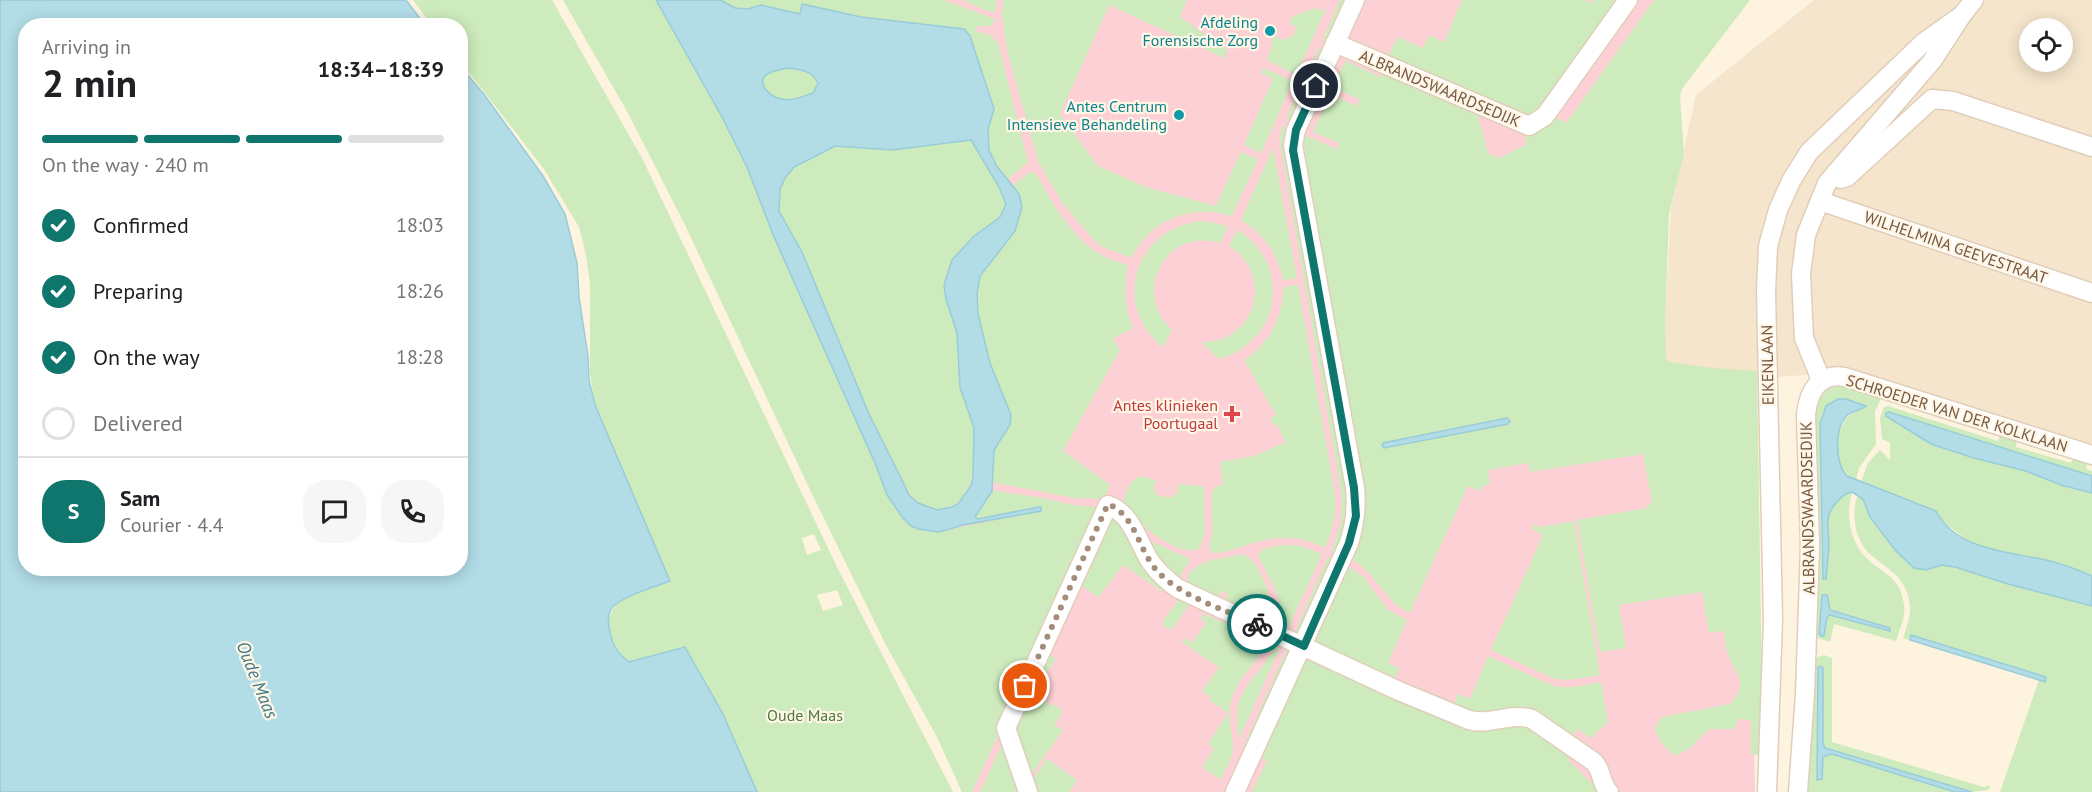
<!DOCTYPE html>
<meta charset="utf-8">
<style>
body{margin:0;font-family:"PT Sans",sans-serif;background:#f6f6f6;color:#202124;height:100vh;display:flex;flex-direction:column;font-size:22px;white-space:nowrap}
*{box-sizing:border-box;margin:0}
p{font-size:20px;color:#757577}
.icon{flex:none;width:33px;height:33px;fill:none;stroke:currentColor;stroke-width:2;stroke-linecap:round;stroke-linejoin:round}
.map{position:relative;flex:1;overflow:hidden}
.drawer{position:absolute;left:18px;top:18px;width:450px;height:558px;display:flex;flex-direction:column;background:#fff;border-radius:24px;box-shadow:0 3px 15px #0003}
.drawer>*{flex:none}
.controls{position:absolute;left:2019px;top:18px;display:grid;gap:12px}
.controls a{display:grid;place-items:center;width:54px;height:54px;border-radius:50%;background:#fff;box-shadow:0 3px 15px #0003;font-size:30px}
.pin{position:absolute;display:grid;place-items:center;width:51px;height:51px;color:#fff;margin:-26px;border:3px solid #fff;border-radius:50%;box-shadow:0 2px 6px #0007}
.courier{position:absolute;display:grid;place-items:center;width:60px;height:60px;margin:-30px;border:4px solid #0f766e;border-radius:50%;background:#fff;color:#222;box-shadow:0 2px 8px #0007}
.head em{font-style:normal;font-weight:800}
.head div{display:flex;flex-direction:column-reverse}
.head{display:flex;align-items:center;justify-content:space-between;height:102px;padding:0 24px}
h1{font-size:39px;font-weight:800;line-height:45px}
.bar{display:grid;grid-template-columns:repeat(4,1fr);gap:9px 6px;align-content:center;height:72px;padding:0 24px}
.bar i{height:8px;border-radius:4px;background:#e0e0e0}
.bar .on{background:#0f766e}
.bar p{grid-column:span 4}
.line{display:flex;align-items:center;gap:15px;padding:0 24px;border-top:2px solid #e0e0e0}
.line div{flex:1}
.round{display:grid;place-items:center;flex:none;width:63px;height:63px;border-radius:24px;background:#f6f6f6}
ol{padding:0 24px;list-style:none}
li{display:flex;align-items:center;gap:18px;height:66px}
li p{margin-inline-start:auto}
li .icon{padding:6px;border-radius:50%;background:#0f766e;color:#fff;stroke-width:4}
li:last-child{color:#757577}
li i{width:33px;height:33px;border:3px solid #e0e0e0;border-radius:50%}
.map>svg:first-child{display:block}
</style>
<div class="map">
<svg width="2092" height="792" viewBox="0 0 2092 792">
<rect width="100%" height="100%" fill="#fdf3de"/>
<!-- residential -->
<path fill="#f5e5cc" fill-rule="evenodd" d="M 1814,0 L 2092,0 L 2092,446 L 1844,372 L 1699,383 L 1663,363 L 1671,208 L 1696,95 ZM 2030,28 L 2062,28 L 2062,62 L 2030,62 Z"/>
<!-- medical -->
<path fill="#fcd0d4" d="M 595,0 L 1747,0 L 1674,99 L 1656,366 L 1752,632 L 1755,792 L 969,792 Z"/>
<!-- green -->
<g fill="#cdebbc" fill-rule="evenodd">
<path d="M 413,0 L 552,0 L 642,158 L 837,567 L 953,792 L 757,792 L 723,714 L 685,647 L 629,662 C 618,653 612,645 610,631 C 602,596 646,592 670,581 L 595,405 L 590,373 L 590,284 L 586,255 L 579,227 L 544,169 L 461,62 L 460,26 L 432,25 ZM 814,534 L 821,550 L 807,555 L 802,538 ZM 837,590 L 843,605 L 823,611 L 817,595 Z"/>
<path d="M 563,0 L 656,0 L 722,117 L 747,167 L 774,237 L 875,463 L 887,495 L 911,526 L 939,532 L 1042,510 L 1039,507 L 976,519 L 975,517 L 992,490 L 1048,499 L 1072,505 L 1099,507 L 1050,622 L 972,792 L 962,792 L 937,737 L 886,645 L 812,494 L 685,225 L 628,113 Z"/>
<path d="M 721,0 L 944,0 L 995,19 L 992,26 L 977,26 L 976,32 L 989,34 L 998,43 L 1028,162 L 1007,180 L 996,165 L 989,150 L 988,129 L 993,109 L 970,36 L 964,29 L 861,17 L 803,4 L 800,14 L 760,6 L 748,9 L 735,8 Z"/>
<path d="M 963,0 L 997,0 L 995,12 L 987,11 Z"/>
<path d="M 1003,0 L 1187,0 L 1180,17 L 1227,50 L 1224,58 L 1109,5 L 1060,114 L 1098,166 L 1149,188 L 1216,206 L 1241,152 L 1258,159 L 1232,216 C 1191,203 1151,220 1131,258 L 1103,247 L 1095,241 L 1062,203 L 1038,161 L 1007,50 L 1002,13 Z"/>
<path d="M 1340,0 L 1346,0 L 1327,43 L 1322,41 Z"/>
<path d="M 1462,0 L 1584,0 L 1592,3 L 1593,0 L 1613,0 L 1614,4 L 1538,115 L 1527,120 L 1388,57 L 1397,37 L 1423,48 L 1429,35 L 1444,42 Z"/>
<path d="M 1654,0 L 1750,0 L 1682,89 L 1680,96 L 1684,154 L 1669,213 L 1665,325 L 1666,358 L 1668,362 L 1712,368 L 1757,371 L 1763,756 L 1751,754 L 1751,720 L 1738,719 L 1735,729 L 1709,729 L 1690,748 L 1676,756 C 1664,748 1658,741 1655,727 L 1662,717 L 1730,704 C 1746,686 1740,679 1730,660 C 1726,653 1725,639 1724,631 L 1709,633 L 1702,592 L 1619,605 L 1626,648 L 1600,652 L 1577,520 L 1647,508 L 1647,505 L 1652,503 L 1643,454 L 1530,472 L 1528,463 L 1488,470 L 1490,484 L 1483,486 L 1480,491 L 1468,486 L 1410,613 C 1383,602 1377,571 1350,559 L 1358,540 L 1301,148 L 1302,134 L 1337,149 L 1339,143 L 1313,132 L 1330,94 L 1357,106 L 1359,99 L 1333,88 L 1345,61 L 1381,77 L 1385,70 L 1477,112 L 1488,153 L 1499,158 L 1527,144 L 1524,135 L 1550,122 L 1554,116 L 1566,123 Z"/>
<path d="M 1315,8 L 1322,11 L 1324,8 L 1326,9 L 1296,75 L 1267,60 L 1273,45 L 1270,44 L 1274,36 L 1283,40 L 1293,36 L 1297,27 L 1289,24 L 1292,17 Z"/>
<path d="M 1319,48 L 1324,50 L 1292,122 L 1286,119 Z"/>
<path d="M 787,68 C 800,70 812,71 818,83 L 813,93 C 803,96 792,102 781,99 C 772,97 757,86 765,76 C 769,71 781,70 787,68 Z"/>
<path d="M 1263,68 L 1293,81 L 1261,153 L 1244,145 L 1273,79 L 1261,73 Z"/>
<path d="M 1283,126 L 1289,128 L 1347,490 L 1347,525 L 1336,553 L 1331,551 L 1341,522 L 1342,497 L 1279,137 Z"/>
<path d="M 972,139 L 985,165 L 999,187 L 1006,204 C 1003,218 992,222 982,230 C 965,243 948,259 945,281 C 942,297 952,314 956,330 C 960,348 956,366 960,384 C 963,399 972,413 974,428 C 976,454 976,518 934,509 C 919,507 911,497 904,484 L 869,414 L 802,252 L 779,211 L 780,189 L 785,179 L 794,167 L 835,146 L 892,150 Z"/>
<path d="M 1273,148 L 1297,278 L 1283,280 C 1278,254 1264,234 1241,220 Z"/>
<path d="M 1031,171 L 1037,175 C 1050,200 1073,238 1098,253 C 1107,259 1119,261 1128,266 C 1123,288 1125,308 1133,328 L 1112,339 L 1120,350 L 1063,451 L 1109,484 L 1109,488 L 1104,499 L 1074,498 L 992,482 L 994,450 L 1010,425 L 1011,415 L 990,363 L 978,314 L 977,293 L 980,276 L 1015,231 L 1019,194 L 1012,186 Z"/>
<path d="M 1204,221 L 1228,226 L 1220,243 C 1166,227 1131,292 1172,330 L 1163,347 C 1109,304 1137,225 1204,221 Z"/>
<path d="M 1237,230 C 1293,263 1281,343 1218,359 L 1202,342 C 1256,343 1275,274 1229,246 Z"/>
<path d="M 1298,285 L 1335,494 C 1337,514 1333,530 1325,548 C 1296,533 1270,537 1241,547 C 1231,550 1223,553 1213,553 L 1209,549 L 1212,534 L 1212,491 L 1217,486 L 1223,485 L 1220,462 L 1254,456 L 1286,442 L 1276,424 L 1273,425 L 1270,419 L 1276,415 L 1244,360 C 1268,345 1284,317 1283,287 Z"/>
<path d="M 1843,385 L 1882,396 L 1875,412 L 1876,444 L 1859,468 L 1856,480 C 1828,470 1833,418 1860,409 L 1823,412 L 1820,424 L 1822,578 L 1823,579 C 1828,565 1830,552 1829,537 C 1828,531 1826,524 1827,518 C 1829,507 1841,493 1852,492 C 1845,517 1850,546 1872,563 C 1889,576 1901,581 1904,605 C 1906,617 1899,630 1896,641 L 1834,624 L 1830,642 L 1815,637 L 1813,426 C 1817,404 1816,387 1843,385 ZM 1822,595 L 1829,610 L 1890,628 L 1890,631 L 1830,615 L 1827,617 L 1824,636 L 1821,636 L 1819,634 Z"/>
<path d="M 1888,406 L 1998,441 L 2001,433 L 2017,438 L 2016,447 L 2071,463 L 2074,456 L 2088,461 L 2086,469 L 2092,471 L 2092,476 L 1889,412 L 1885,414 L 1931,444 L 1974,458 L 2026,471 L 2061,485 L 2092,493 L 2092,576 L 2057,563 L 1988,549 L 1969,541 L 1944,523 L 1936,511 L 1861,482 L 1868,463 L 1880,450 L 1890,460 L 1890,443 L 1882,439 L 1880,418 L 1884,407 Z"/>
<path d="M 1140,476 L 1156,480 L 1153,490 L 1157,491 L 1156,495 L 1172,498 L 1173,494 L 1177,495 L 1178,484 L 1202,486 L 1204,488 L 1205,534 L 1199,549 C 1177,558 1137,522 1124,507 C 1123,496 1129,480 1140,476 Z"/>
<path d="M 1858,494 L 1863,499 L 1870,517 L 1891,545 L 1914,568 L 1926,570 L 1942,565 L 1955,567 L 2008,584 L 2092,606 L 2092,792 L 2000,792 L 2039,680 L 2045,682 L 1910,636 L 1910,640 L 1903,638 C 1906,629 1911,616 1910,606 C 1907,577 1890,571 1871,555 C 1854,540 1851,514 1858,494 Z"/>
<path d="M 1114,514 L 1166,588 L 1163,592 L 1123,565 L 1099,597 L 1077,583 L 1107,518 Z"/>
<path d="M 1574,521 L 1600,675 L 1569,680 L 1555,679 L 1491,650 L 1543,535 L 1532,529 L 1534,524 L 1540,527 Z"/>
<path d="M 1146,539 L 1188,558 L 1189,562 L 1178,579 L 1170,576 Z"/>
<path d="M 1282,545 L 1302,546 L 1322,554 L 1287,631 L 1281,628 L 1280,605 L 1276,591 L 1258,556 L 1262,549 Z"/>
<path d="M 1242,554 C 1263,560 1273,605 1274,624 L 1224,602 L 1228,594 L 1221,591 L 1217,599 L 1186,584 C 1189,558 1222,560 1242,554 Z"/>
<path d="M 1328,557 L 1333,560 L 1299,636 L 1294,634 Z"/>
<path d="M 1347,566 L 1363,576 L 1388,610 L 1407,620 L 1388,663 L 1400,669 L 1395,677 L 1389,677 L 1313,642 Z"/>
<path d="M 1179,599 L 1188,602 L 1189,605 L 1173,628 L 1167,629 L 1164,626 L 1163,621 Z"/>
<path d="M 1204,614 L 1268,642 C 1258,662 1239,676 1232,698 C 1226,716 1233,731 1233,749 C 1233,758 1224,771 1221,780 L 1202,767 L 1214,749 L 1208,744 L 1228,713 L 1209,700 L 1210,697 L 1202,691 L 1219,667 L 1182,642 L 1185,638 L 1192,643 L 1206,623 L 1200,618 Z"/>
<path d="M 1275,646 L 1280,648 L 1239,739 C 1230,685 1255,686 1275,646 Z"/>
<path d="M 1286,651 L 1291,653 L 1248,750 L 1243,747 Z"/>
<path d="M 1046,652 L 1056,659 L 1033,692 L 1052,706 L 1054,704 L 1063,711 L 1054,725 L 1063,730 L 1028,780 L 1011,730 Z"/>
<path d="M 1824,655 L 1832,658 L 1832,742 L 1984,787 L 1991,785 L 1988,790 L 1972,792 L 1825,748 L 1823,743 L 1822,666 L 1819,666 L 1822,779 L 1823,757 L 1832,754 L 1955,792 L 1805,792 L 1813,664 L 1818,657 Z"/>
<path d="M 1488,656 L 1556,687 L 1573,687 L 1601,682 L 1608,722 L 1590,738 L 1577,729 L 1571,738 L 1530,708 L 1521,708 L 1476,716 L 1455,704 L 1457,694 L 1470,699 Z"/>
<path d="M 1305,659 L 1404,703 L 1410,701 L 1456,724 L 1474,730 L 1515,723 L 1532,727 L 1567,751 L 1569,761 L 1601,792 L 1252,792 L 1267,760 L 1261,757 Z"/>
<path d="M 1005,738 L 1024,792 L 980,792 Z"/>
<path d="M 1047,759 L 1077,780 L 1069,792 L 1033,792 L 1029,784 Z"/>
</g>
<!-- water -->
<g fill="#b2dde7" stroke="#98ccd9" stroke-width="1.5" fill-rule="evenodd">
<path d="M 0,0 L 406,0 L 425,25 L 26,26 L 26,568 L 460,568 L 461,67 L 483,93 L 543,176 L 565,214 L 577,263 L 579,297 L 588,356 L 589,380 L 595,405 L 670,581 C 655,587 621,596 611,609 C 607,616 608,624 610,632 C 612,645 618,654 629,662 L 685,647 L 723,714 L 757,792 L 0,792 Z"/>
<path d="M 656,0 L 721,0 L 735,8 L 748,9 L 761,5 L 800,14 L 802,4 L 861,17 L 964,29 L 970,36 L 994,109 L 988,129 L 989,150 L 996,165 L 1019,194 L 1022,207 L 1015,231 L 980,276 L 977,293 L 978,314 L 990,363 L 1011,415 L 1010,425 L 994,450 L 992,491 L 975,517 L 978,519 L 1039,507 L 1041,507 L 1041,511 L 963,525 L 939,532 L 918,529 L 911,526 L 903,518 L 887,495 L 875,463 L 774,237 L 747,167 L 722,117 ZM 787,68 C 800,69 813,71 818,83 L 813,93 C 803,96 792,102 781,99 C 772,97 757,86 765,76 C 769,71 781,70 787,68 ZM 971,140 L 999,187 L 1006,204 L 1000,217 L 973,237 L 952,260 L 944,285 L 946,299 L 957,333 L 960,387 L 974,428 L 973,478 L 971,486 L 958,504 L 952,507 L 937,510 L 918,503 L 909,495 L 904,484 L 869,414 L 802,252 L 779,211 L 780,189 L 785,178 L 794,167 L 835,146 L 892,150 Z"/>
<path d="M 1838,399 L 1846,399 L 1866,406 C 1862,410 1855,410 1849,414 C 1834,426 1834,463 1847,476 L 1936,511 C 1958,554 2017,551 2057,563 C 2069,566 2080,571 2092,576 L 2092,606 L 2008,584 L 1955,567 L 1942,565 L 1926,570 L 1914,568 L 1896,551 L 1870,517 L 1863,499 L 1852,492 C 1845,493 1841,497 1837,502 C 1823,516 1829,528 1829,546 C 1828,557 1827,568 1826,579 L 1823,579 L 1820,424 L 1826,406 Z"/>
<path d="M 1889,412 L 2092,476 L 2092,493 L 2061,485 L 2026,471 L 1974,458 L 1931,444 L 1886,416 L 1886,413 Z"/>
<path d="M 1507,418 L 1510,421 L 1508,424 L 1384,448 L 1382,445 L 1383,443 Z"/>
<path d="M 1822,595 L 1827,595 L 1830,610 L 1890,628 L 1890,631 L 1830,615 L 1827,617 L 1824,636 L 1821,636 L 1819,634 Z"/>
<path d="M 1911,635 L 2046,677 L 2045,682 L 2039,680 L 1910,640 Z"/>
<path d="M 1820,666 L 1823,668 L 1823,743 L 1825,748 L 1972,792 L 1955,792 L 1832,754 L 1823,757 L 1822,779 L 1817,780 L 1818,667 Z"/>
</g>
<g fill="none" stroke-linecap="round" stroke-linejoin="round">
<defs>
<g id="minor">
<path d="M 1335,43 L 1529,126 L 1545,116 L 1628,0"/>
<path d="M 1840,179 L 1847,177 L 1932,99 L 1953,101 L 2092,147"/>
<path d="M 1820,201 L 2092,293"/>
<path d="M 1821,380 L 1804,338 L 1801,274 L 1806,235 L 1827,183 L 1932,61 L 1962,15 L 1974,0"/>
<path d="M 1028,792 L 1006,728 L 1108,505 C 1132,514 1137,540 1150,561 C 1157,572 1167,580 1177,588 L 1399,691 L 1469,720 C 1490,726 1511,712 1532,719 L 1594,762 C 1603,771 1600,783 1609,792"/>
<path d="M 1235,792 L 1349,543 C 1355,524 1357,508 1355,488 L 1293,145 L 1296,130 L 1355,0"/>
<path d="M 1767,792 L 1773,620 L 1766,291 L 1768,246 L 1778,210 L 1791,181 L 1809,152 L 1924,42 L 1962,15"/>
<path d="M 1798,792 L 1805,694 L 1810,546 L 1806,415 C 1808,392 1819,372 1845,377 L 2092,455"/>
</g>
</defs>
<!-- minor casing -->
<use href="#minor" stroke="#e1ceba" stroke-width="21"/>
<!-- minor -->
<use href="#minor" stroke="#fff" stroke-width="18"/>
</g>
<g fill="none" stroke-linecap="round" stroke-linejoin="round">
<!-- done -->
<path stroke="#a48e7b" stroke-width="6" stroke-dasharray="0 10.8" d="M 1025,686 L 1108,504 C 1137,516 1138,552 1159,573 C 1181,596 1227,611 1257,624"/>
<!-- route -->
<path stroke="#0f766e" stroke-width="8" d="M 1257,624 L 1304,646 L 1349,543 L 1356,516 L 1354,488 L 1293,150 L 1296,130 L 1316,86"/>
</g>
<!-- markers -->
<g fill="#0f9aa8" stroke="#fff6e5" stroke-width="2">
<circle cx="1270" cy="31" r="6"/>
<circle cx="1179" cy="115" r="6"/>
</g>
<path fill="#e0444e" stroke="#fff6e5" stroke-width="2" d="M1229 405h6v6h6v6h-6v6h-6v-6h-6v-6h6z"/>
<g text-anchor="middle" stroke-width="4.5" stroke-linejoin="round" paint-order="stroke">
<!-- culture labels -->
<g font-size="16" fill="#0d838f" stroke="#fff6e5" text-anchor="end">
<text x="1258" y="28">Afdeling<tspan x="1258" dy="18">Forensische Zorg</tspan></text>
<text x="1167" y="112">Antes Centrum<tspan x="1167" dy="18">Intensieve Behandeling</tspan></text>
</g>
<!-- street labels -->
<g font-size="16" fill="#745845" stroke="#fff6e5">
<text transform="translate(1440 88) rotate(23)" y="6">ALBRANDSWAARDSEDIJK</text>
<text transform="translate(1956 247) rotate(19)" y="6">WILHELMINA GEEVESTRAAT</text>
<text transform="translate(1767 365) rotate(-91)" y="6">EIKENLAAN</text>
<text transform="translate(1957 413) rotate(17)" y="6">SCHROEDER VAN DER KOLKLAAN</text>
<text transform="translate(1807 508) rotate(-91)" y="6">ALBRANDSWAARDSEDIJK</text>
</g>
<!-- health labels -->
<g font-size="16" fill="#be3a42" stroke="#fff6e5" text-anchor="end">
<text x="1218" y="411">Antes klinieken<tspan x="1218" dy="18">Poortugaal</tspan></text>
</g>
<!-- park labels -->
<g font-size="16" fill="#4c7b3d" stroke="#fff6e5">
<text x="805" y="721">Oude Maas</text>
</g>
<!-- water labels -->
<g font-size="18" font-style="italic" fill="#3e7989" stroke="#fff6e5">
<text transform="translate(257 680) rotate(68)" y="6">Oude Maas</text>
</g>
</g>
</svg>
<div class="controls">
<a><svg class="icon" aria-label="locate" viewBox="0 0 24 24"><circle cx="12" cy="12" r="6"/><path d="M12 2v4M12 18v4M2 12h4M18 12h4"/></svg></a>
</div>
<div class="pin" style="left:1025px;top:686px;background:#ea580c"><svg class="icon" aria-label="bag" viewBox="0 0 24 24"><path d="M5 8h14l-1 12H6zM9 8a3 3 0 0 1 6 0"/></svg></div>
<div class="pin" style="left:1316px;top:86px;background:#1f2937"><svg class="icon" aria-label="home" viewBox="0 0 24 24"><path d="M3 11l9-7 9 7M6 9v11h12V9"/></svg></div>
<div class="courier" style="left:1257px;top:624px"><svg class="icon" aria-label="bike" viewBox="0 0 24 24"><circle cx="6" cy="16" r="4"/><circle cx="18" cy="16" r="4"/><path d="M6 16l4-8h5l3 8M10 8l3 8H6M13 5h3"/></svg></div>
<section class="drawer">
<div class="head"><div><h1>2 min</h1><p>Arriving in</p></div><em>18:34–18:39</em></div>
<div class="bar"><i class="on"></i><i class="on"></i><i class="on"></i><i></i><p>On the way · 240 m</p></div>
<ol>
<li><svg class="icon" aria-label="check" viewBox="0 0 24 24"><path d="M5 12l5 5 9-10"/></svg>Confirmed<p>18:03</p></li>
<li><svg class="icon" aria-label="check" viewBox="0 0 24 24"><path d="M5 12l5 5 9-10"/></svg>Preparing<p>18:26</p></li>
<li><svg class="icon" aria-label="check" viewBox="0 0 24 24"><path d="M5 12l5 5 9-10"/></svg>On the way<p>18:28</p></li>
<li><i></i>Delivered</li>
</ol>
<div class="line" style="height:108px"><b class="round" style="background:#0f766e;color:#fff">S</b><div><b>Sam</b><p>Courier · 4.4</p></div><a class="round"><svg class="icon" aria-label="chat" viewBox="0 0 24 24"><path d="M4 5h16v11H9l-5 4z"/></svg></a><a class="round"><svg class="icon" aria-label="phone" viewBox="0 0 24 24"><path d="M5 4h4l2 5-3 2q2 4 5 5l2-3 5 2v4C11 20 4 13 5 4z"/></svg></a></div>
</section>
</div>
